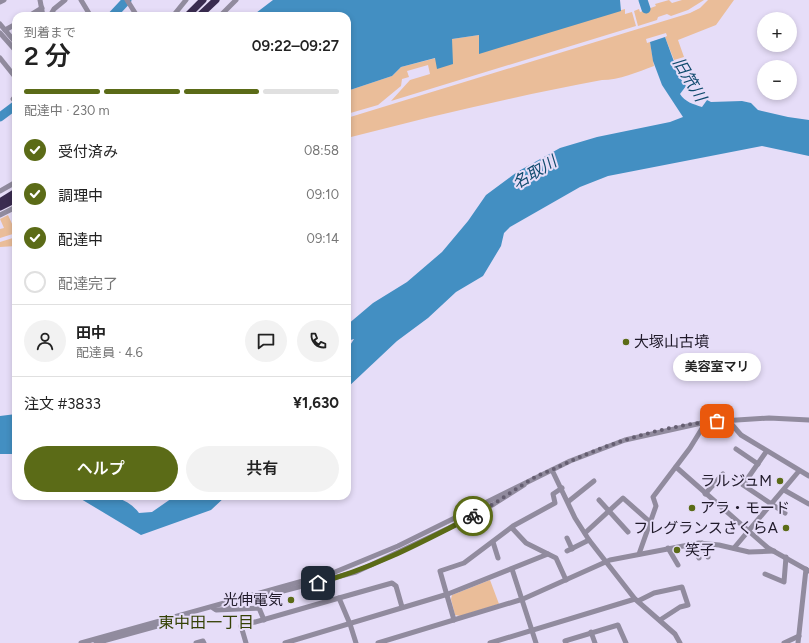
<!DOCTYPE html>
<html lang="ja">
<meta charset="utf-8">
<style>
body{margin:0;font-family:Figtree,"Noto Sans JP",sans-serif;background:#f2f2f2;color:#222;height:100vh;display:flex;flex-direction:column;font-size:15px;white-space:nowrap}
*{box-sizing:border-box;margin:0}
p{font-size:13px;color:#767676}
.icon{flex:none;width:22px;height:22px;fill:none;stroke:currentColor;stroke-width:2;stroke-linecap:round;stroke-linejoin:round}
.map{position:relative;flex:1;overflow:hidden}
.drawer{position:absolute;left:12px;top:12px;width:339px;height:488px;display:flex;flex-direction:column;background:#fff;border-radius:12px;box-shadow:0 2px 6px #0003}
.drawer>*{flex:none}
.buttons{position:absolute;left:757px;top:12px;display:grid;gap:8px}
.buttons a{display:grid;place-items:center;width:40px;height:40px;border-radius:50%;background:#fff;box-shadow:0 2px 6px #0003;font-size:20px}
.pin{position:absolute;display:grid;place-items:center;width:34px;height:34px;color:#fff;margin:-17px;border-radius:8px;box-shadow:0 2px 6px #0006}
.courier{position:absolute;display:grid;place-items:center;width:40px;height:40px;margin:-20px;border:3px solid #5b6b17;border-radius:50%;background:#fff;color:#222;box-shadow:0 1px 5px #0007}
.bubble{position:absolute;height:28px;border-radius:14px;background:#fff;box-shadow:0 2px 6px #0003;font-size:13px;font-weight:600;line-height:28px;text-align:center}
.summary em{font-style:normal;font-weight:600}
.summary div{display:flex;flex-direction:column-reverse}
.summary{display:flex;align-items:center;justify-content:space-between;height:68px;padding:0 12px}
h1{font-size:26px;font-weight:600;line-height:30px}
.bar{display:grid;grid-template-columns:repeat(4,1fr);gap:6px 4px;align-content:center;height:48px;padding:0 12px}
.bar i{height:5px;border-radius:3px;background:#e0e0e0}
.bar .active{background:#5b6b17}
.bar p{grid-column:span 4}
.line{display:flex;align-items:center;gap:10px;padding:0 12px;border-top:1px solid #e0e0e0}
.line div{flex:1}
.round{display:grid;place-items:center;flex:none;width:42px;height:42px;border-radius:21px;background:#f2f2f2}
ol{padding:0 12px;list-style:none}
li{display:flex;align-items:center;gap:12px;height:44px}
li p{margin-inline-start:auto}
li .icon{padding:4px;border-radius:50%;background:#5b6b17;color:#fff;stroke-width:4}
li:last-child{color:#767676}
li i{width:22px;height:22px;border:2px solid #e0e0e0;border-radius:50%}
.button{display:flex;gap:8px;margin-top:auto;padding:8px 12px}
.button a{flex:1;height:46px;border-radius:24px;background:#5b6b17;color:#fff;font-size:16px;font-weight:600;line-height:46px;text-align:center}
.button a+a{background:#f2f2f2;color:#222}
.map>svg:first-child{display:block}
</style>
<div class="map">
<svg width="809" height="643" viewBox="0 0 809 643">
<rect width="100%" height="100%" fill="#e6ddf8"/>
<!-- green -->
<g fill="#eabd99">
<path d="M 669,0 L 672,3 L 682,0 L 704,0 L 688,10 L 671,16 L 667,14 L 658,17 L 657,20 L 638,26 L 634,11 L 639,9 L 640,12 L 656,6 L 655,4 Z"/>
<path d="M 708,0 L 734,0 L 716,25 L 678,40 L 684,57 L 674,60 L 665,37 L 667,36 L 666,33 L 646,39 L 647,43 L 650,42 L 654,66 C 638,72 619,80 602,80 C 516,96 432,116 347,138 L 347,118 L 690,13 L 700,8 Z"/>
<path d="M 625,9 L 625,14 L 632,12 L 636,26 L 391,101 L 410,80 L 430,74 L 428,65 L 407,71 L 409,77 L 402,79 L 401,86 L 378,105 L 347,114 L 347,91 L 392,76 L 401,67 L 436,58 L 452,39 L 479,35 L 479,53 Z"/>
<path d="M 8,215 L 13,226 L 16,226 L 16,233 L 0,238 L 0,229 L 4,228 L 0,219 Z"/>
<path d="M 16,237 L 16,246 L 0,247 L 0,242 Z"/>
<path d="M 490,580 L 499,604 L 460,616 L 455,615 L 451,599 L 452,595 Z"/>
</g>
<!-- water -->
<g fill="#438fc2">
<path d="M 273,0 L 620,0 L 621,11 L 479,54 L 479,35 L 452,39 L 453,64 L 437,69 L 435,58 L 401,67 L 392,76 L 347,91 L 347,16 L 252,16 Z"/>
<path d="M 665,37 L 680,78 L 686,86 L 680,94 C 685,102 693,104 702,107 L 707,100 L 711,102 L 742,101 L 751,103 L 758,110 L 788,117 L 809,120 L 809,156 L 762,146 L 608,176 L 580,187 L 510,227 L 504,233 L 501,246 L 483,276 L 456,292 L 428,318 L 397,341 L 347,388 L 347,350 L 354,339 L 347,341 L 347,325 L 373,303 L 407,282 L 442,252 L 468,221 L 486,195 L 517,172 L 560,148 L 597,137 L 670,122 L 683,117 L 662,85 L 653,61 L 650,42 Z"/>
<path d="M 16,414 L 16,454 L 0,454 L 0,416 Z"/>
<path d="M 76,496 C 100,496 123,492 139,513 L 152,512 L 175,496 L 226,496 L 211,510 L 141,535 Z"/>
</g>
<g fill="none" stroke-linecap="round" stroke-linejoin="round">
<!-- river -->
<g stroke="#438fc2" stroke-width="9">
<path d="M 643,0 L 646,9"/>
<path d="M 112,16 L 127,0"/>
<path d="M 0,117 L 16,105"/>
</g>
<!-- minor -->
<g stroke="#918b9e" stroke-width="5">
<path d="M 40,0 L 43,16"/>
<path d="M 81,0 L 90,15"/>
<path d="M 127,0 L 137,16"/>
<path d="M 0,2 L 4,0"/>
<path d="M 29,16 L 42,8"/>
<path d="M 50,16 L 54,9 L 65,0"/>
<path d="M 173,16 L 186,0"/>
<path d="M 220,16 L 236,0"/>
<path d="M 0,24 L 16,43"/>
<path d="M 5,30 L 16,24"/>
<path d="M 0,33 L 16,51"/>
<path d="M 0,58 L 16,78"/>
<path d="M 13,99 L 16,96"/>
<path d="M 0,191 L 16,182"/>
<path d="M 0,215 L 16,207"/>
<path d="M 728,420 L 741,435 L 809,476"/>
<path d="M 736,449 L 758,464"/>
<path d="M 766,452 L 743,485 L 785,513"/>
<path d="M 676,467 L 768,548 L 809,571"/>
<path d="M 552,470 L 575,518 L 589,540 L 635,599 L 675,634 L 680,643"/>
<path d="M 784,490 L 809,504"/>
<path d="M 705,494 L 723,474"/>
<path d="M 599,500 L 628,532"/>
<path d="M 569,501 L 594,481"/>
<path d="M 512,528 L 526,543 L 556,558 L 566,580"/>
<path d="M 585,533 L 623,498 L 650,522"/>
<path d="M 567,538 L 572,549"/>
<path d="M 493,542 L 498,558"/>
<path d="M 702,543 L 708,557"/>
<path d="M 693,544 L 699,558"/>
<path d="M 668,548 L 678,565"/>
<path d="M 734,548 L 799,471"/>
<path d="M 567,551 L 589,540"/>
<path d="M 639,554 L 656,506 L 653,497 L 690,448 L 706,422"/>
<path d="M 512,569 L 536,643"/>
<path d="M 765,574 L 784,582 L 786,557"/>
<path d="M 339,598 L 392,583 L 396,586 L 402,607"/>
<path d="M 638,601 L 654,593 L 682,587 L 688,605 L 680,607 L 660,620"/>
<path d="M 226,606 L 356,572 L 449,528 L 494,504 L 524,485"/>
<path d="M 213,608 L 216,610 L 259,608 L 264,620"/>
<path d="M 454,620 L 440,571 L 464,563 L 513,526 L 555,503 L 553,494 L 562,488"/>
<path d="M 591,632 L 595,643"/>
<path d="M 81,643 L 335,572 L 398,546 L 570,461 L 625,440 L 706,422 L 769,418 L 809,420"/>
<path d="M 96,643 L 190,617"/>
<path d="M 196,643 L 203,641 L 204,643"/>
<path d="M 246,643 L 241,626 L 339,598 L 350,624 L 356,643"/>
<path d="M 285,643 L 448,594 L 548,554"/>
<path d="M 378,643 L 523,599 L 610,560 L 699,543 L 719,545 L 749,552 L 774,551"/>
<path d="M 490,643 L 635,599"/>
<path d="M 566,643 L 565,641 L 618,625 L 626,643"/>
<path d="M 784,643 L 799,636"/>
<path d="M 798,643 L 806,569"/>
</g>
<!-- highway -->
<g stroke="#3a2c50" stroke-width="7">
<path d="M 187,16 L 203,0"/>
<path d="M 199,16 L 216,0"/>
<path d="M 0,202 L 16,192"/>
<path d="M 0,207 L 16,199"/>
</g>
</g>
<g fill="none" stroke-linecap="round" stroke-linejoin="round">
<!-- done -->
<path stroke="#655e71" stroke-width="4" stroke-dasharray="0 7.2" d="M 473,516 C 495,504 515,489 537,476 C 543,473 549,471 554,469 C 604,444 661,426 717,421"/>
<!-- route -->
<path stroke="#5b6b17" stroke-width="5" d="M 318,583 C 374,568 422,542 473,516"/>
</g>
<!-- markers -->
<g fill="#5b6b17" stroke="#e6ddf8" stroke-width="1.5">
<circle cx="626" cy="342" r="4"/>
<circle cx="780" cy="481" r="4"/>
<circle cx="692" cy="508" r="4"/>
<circle cx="786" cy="528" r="4"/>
<circle cx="677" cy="550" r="4"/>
<circle cx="291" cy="600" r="4"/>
</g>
<g text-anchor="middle" stroke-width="4" stroke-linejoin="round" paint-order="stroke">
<!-- poi labels -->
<g font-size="15" fill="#1f1929" stroke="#e6ddf8" text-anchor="start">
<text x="634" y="347">大塚山古墳</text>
<text x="772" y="486" text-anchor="end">ラルジュM</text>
<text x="700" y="513">アラ・モード</text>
<text x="778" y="533" text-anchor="end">フレグランスさくらA</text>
<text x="685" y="555">笑子</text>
<text x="283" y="605" text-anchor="end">光伸電気</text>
</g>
<!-- water labels -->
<g font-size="16" font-style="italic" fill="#0f4a6d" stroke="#e6ddf8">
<text transform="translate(690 79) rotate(59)" y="6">旧笊川</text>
<text transform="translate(534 172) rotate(-31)" y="6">名取川</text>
</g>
<!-- neighbourhood labels -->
<g font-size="16" fill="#354105" stroke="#e6ddf8">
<text x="206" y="628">東中田一丁目</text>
</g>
</g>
</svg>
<div class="buttons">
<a>+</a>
<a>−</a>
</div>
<div class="pin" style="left:717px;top:421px;background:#ea580c"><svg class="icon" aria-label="bag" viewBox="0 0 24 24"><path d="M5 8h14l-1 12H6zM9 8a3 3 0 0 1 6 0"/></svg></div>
<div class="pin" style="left:318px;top:583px;background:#1f2937"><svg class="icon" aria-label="home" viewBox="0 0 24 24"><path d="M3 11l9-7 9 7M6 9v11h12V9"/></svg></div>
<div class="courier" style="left:473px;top:516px"><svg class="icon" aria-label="bike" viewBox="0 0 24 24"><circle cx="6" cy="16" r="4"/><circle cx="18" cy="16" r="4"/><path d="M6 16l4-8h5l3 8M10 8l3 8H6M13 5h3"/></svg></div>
<div class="bubble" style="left:673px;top:353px;width:88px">美容室マリ</div>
<section class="drawer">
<div class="summary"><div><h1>2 分</h1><p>到着まで</p></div><em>09:22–09:27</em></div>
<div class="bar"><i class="active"></i><i class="active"></i><i class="active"></i><i></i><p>配達中 · 230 m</p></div>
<ol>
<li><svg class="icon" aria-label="check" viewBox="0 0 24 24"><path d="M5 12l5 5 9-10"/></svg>受付済み<p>08:58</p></li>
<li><svg class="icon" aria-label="check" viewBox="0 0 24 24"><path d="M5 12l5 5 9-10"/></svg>調理中<p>09:10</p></li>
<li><svg class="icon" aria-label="check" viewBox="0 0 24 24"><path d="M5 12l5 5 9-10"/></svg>配達中<p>09:14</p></li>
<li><i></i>配達完了</li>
</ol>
<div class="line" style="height:72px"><a class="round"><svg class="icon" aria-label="person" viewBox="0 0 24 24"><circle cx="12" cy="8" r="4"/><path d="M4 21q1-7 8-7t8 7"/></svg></a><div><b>田中</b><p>配達員 · 4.6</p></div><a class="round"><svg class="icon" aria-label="chat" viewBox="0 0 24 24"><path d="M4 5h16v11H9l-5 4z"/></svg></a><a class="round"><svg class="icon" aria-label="phone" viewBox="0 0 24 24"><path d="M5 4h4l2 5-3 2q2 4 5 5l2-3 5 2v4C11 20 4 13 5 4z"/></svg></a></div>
<div class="line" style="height:52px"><div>注文 #3833</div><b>¥1,630</b></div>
<div class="button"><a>ヘルプ</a><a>共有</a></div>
</section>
</div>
